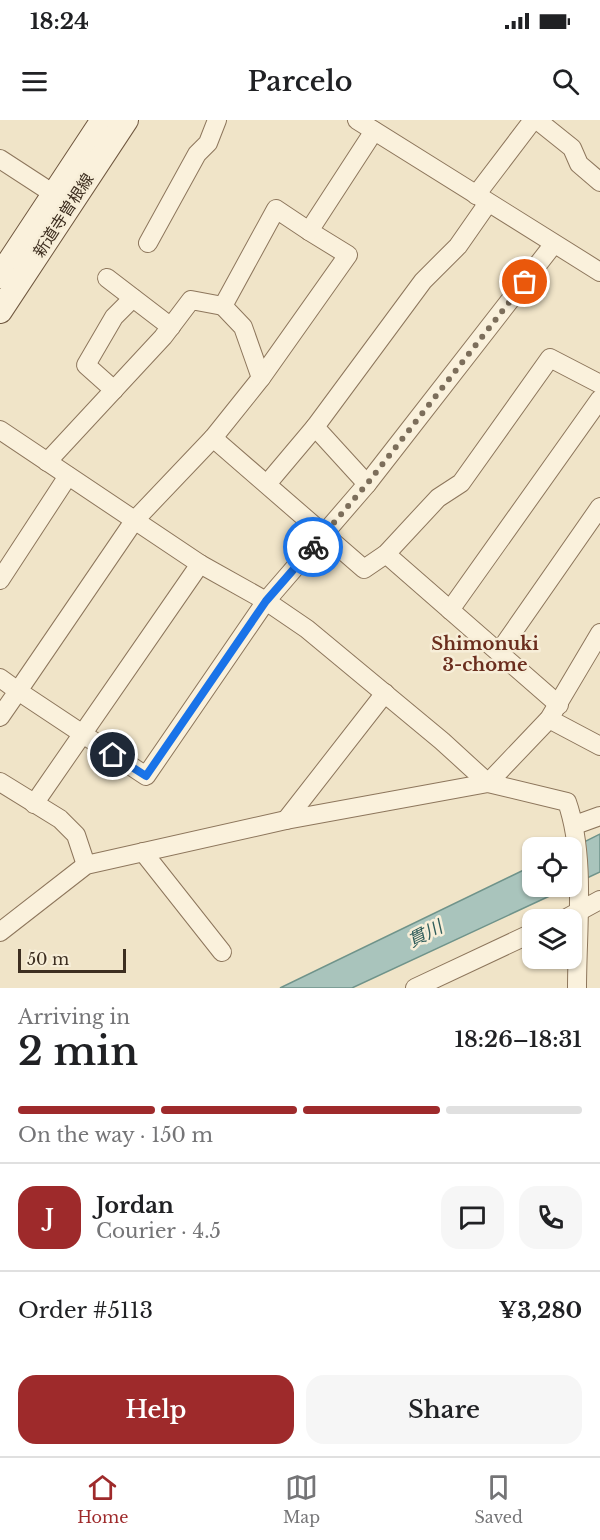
<!DOCTYPE html>
<meta charset="utf-8">
<style>
body{margin:0;font-family:"Libre Baskerville","Noto Sans JP",serif;background:#f6f6f6;color:#202124;height:100vh;display:flex;flex-direction:column;font-size:22px;white-space:nowrap}
*{box-sizing:border-box;margin:0}
p{font-size:20px;color:#757577}
.icon{flex:none;width:33px;height:33px;fill:none;stroke:currentColor;stroke-width:2;stroke-linecap:round;stroke-linejoin:round}
.map{position:relative;height:868px;overflow:hidden}
.drawer{display:flex;flex-direction:column;background:#fff;flex:1}
.drawer>*{flex:none}
.controls{position:absolute;left:522px;top:717px;display:grid;gap:12px}
.controls a{display:grid;place-items:center;width:60px;height:60px;border-radius:12px;background:#fff;box-shadow:0 2px 4px #0004;font-size:30px}
.scale{position:absolute;left:18px;bottom:15px;width:108px;box-sizing:border-box;padding-left:6px;border:3px solid #3d2e20;border-top:0;font-size:16px;line-height:21px;white-space:nowrap;color:#3d2e20;-webkit-text-stroke:4px #f7eed8;paint-order:stroke}
.pin{position:absolute;display:grid;place-items:center;width:51px;height:51px;color:#fff;margin:-26px;border:3px solid #fff;border-radius:50%;box-shadow:0 2px 6px #0007}
.courier{position:absolute;display:grid;place-items:center;width:60px;height:60px;margin:-30px;border:4px solid #1a73e8;border-radius:50%;background:#fff;color:#222;box-shadow:0 2px 8px #0007}
.summary em{font-style:normal;font-weight:600}
.summary div{display:flex;flex-direction:column-reverse}
.summary{display:flex;align-items:center;justify-content:space-between;height:102px;padding:0 18px}
h1{font-size:39px;font-weight:600;line-height:45px}
.bar{display:grid;grid-template-columns:repeat(4,1fr);gap:9px 6px;align-content:center;height:72px;padding:0 18px}
.bar i{height:8px;border-radius:4px;background:#e0e0e0}
.bar .selected{background:#9e2a2b}
.bar p{grid-column:span 4}
.line{display:flex;align-items:center;gap:15px;padding:0 18px;border-top:2px solid #e0e0e0}
.line div{flex:1}
.round{display:grid;place-items:center;flex:none;width:63px;height:63px;border-radius:18px;background:#f6f6f6}
.action{display:flex;gap:12px;margin-top:auto;padding:12px 18px}
.action a{flex:1;height:69px;border-radius:18px;background:#9e2a2b;color:#fff;font-size:24px;font-weight:600;line-height:69px;text-align:center}
.action a+a{background:#f6f6f6;color:#202124}
.status{display:flex;justify-content:space-between;align-items:center;height:42px;padding:0 30px;background:#fff;direction:ltr}
.status svg{height:16px;fill:currentColor}
header{display:flex;justify-content:space-between;align-items:center;height:78px;padding:0 18px;background:#fff;font-size:27px;font-weight:600}
.tab-bar{display:flex;justify-content:space-around;align-items:center;height:84px;border-top:2px solid #e0e0e0;background:#fff;font-size:16px;color:#757577}
.tab-bar a{display:grid;justify-items:center;gap:3px}
.tab-bar .selected{color:#9e2a2b}
.map>svg:first-child{display:block}
</style>
<div class="status"><b>18:24</b><svg viewBox="0 0 49 12"><path d="M0 12V9h3v3zM5 12V6h3v6zM10 12V3h3v9zM15 12V0h3v12zM26 1h20v11H26zM47 4h2v5h-2z"/></svg></div>
<header><svg class="icon" aria-label="menu" viewBox="0 0 24 24"><path d="M4 6h16M4 12h16M4 18h16"/></svg>Parcelo<svg class="icon" aria-label="search" viewBox="0 0 24 24"><circle cx="10" cy="10" r="6"/><path d="M15 15l6 6"/></svg></header>
<div class="map">
<svg width="600" height="868" viewBox="0 0 600 868">
<rect width="100%" height="100%" fill="#f0e4c8"/>
<!-- water -->
<g fill="#a9c4bc" stroke="#6f938a" stroke-width="1.5">
<path d="M 600,714 L 600,752 L 572,765 L 572,728 Z"/>
<path d="M 532,746 L 532,766 L 569,767 L 352,868 L 280,868 Z"/>
</g>
<g fill="none" stroke-linecap="round" stroke-linejoin="round">
<defs>
<g id="street">
<path d="M 357,0 L 600,152"/>
<path d="M 537,0 L 572,28 L 579,44 L 600,62"/>
<path d="M 374,11 L 309,111 L 348,135 L 261,258 L 213,318 L 134,401 L 18,571 L 146,656 L 266,481 L 367,364 L 553,125"/>
<path d="M 0,39 L 63,80"/>
<path d="M 476,75 L 533,0"/>
<path d="M 148,123 L 197,34 L 208,23 L 217,0"/>
<path d="M 107,158 L 171,207"/>
<path d="M 261,258 L 243,207 L 223,186 L 276,89 L 309,111"/>
<path d="M 114,270 L 86,245 L 114,197 L 133,178"/>
<path d="M 315,307 L 367,364"/>
<path d="M 0,310 L 200,444 L 266,481 L 307,509 L 442,621 L 488,663"/>
<path d="M 213,318 L 364,449 L 386,434 L 438,378 L 461,363 L 550,238 L 600,264"/>
<path d="M 47,342 L 163,217 L 191,180 L 223,186"/>
<path d="M 267,364 L 315,307 L 423,161 L 458,126 L 488,83"/>
<path d="M 386,434 L 559,585"/>
<path d="M 0,460 L 68,356"/>
<path d="M 450,490 L 600,279"/>
<path d="M 499,532 L 600,387"/>
<path d="M 0,558 L 18,571 L 0,597"/>
<path d="M 549,599 L 600,626"/>
<path d="M 0,662 L 60,699 L 76,715 L 86,745"/>
<path d="M 488,663 L 549,599 L 600,513"/>
<path d="M 34,684 L 200,444"/>
<path d="M 286,700 L 385,573"/>
<path d="M 575,705 L 600,696"/>
<path d="M 143,732 L 222,832"/>
<path d="M 563,800 L 600,780"/>
<path d="M 0,812 L 86,745 L 286,700 L 488,663 L 567,682 C 586,736 577,810 577,868"/>
<path d="M 415,868 L 532,813"/>
</g>
<g id="secondary">
<path d="M 0,156 L 103,0"/>
<path d="M 0,191 L 126,0"/>
</g>
</defs>
<!-- street casing -->
<use href="#street" stroke="#8d765c" stroke-width="20"/>
<!-- secondary casing -->
<use href="#secondary" stroke="#6f573f" stroke-width="26"/>
<!-- street -->
<use href="#street" stroke="#faf1dc" stroke-width="18"/>
<!-- secondary -->
<use href="#secondary" stroke="#faf1dc" stroke-width="24"/>
</g>
<g fill="none" stroke-linecap="round" stroke-linejoin="round">
<!-- done -->
<path stroke="#7c6e5b" stroke-width="6" stroke-dasharray="0 10.8" d="M 313,427 L 367,364 L 525,162"/>
<!-- route -->
<path stroke="#1a73e8" stroke-width="8" d="M 113,635 L 146,656 L 266,481 L 313,427"/>
</g>
<g text-anchor="middle" stroke-width="5" stroke-linejoin="round" paint-order="stroke">
<!-- street labels -->
<g font-size="16" fill="#3d2e20" stroke="#f7eed8">
<text transform="translate(63 95) rotate(-57)" y="6">新道寺曽根線</text>
</g>
<!-- neighbourhood labels -->
<g font-size="18" font-weight="bold" fill="#6b2e1e" stroke="#f7eed8">
<text x="485" y="530">Shimonuki<tspan x="485" dy="21">3-chome</tspan></text>
</g>
<!-- water labels -->
<g font-size="18" font-style="italic" fill="#2f5d5a" stroke="#f7eed8">
<text transform="translate(425 814) rotate(-27)" y="6">貫川</text>
</g>
</g>
</svg>
<div class="controls">
<a><svg class="icon" aria-label="locate" viewBox="0 0 24 24"><circle cx="12" cy="12" r="6"/><path d="M12 2v4M12 18v4M2 12h4M18 12h4"/></svg></a>
<a><svg class="icon" aria-label="layers" viewBox="0 0 24 24"><path d="M12 4l9 5-9 5-9-5zM3 14l9 5 9-5"/></svg></a>
</div>
<div class="scale">50 m</div>
<div class="pin" style="left:525px;top:162px;background:#ea580c"><svg class="icon" aria-label="bag" viewBox="0 0 24 24"><path d="M5 8h14l-1 12H6zM9 8a3 3 0 0 1 6 0"/></svg></div>
<div class="pin" style="left:113px;top:635px;background:#1f2937"><svg class="icon" aria-label="home" viewBox="0 0 24 24"><path d="M3 11l9-7 9 7M6 9v11h12V9"/></svg></div>
<div class="courier" style="left:313px;top:427px"><svg class="icon" aria-label="bike" viewBox="0 0 24 24"><circle cx="6" cy="16" r="4"/><circle cx="18" cy="16" r="4"/><path d="M6 16l4-8h5l3 8M10 8l3 8H6M13 5h3"/></svg></div>
</div>
<section class="drawer">
<div class="summary"><div><h1>2 min</h1><p>Arriving in</p></div><em>18:26–18:31</em></div>
<div class="bar"><i class="selected"></i><i class="selected"></i><i class="selected"></i><i></i><p>On the way · 150 m</p></div>
<div class="line" style="height:108px"><b class="round" style="background:#9e2a2b;color:#fff">J</b><div><b>Jordan</b><p>Courier · 4.5</p></div><a class="round"><svg class="icon" aria-label="chat" viewBox="0 0 24 24"><path d="M4 5h16v11H9l-5 4z"/></svg></a><a class="round"><svg class="icon" aria-label="phone" viewBox="0 0 24 24"><path d="M5 4h4l2 5-3 2q2 4 5 5l2-3 5 2v4C11 20 4 13 5 4z"/></svg></a></div>
<div class="line" style="height:78px"><div>Order #5113</div><b>¥3,280</b></div>
<div class="action"><a>Help</a><a>Share</a></div>
</section>
<nav class="tab-bar">
<a class="selected"><svg class="icon" aria-label="home" viewBox="0 0 24 24"><path d="M3 11l9-7 9 7M6 9v11h12V9"/></svg>Home</a>
<a><svg class="icon" aria-label="map" viewBox="0 0 24 24"><path d="M3 6l6-2 6 2 6-2v14l-6 2-6-2-6 2zM9 4v14M15 6v14"/></svg>Map</a>
<a><svg class="icon" aria-label="saved" viewBox="0 0 24 24"><path d="M7 4h10v16l-5-4-5 4z"/></svg>Saved</a>
</nav>
